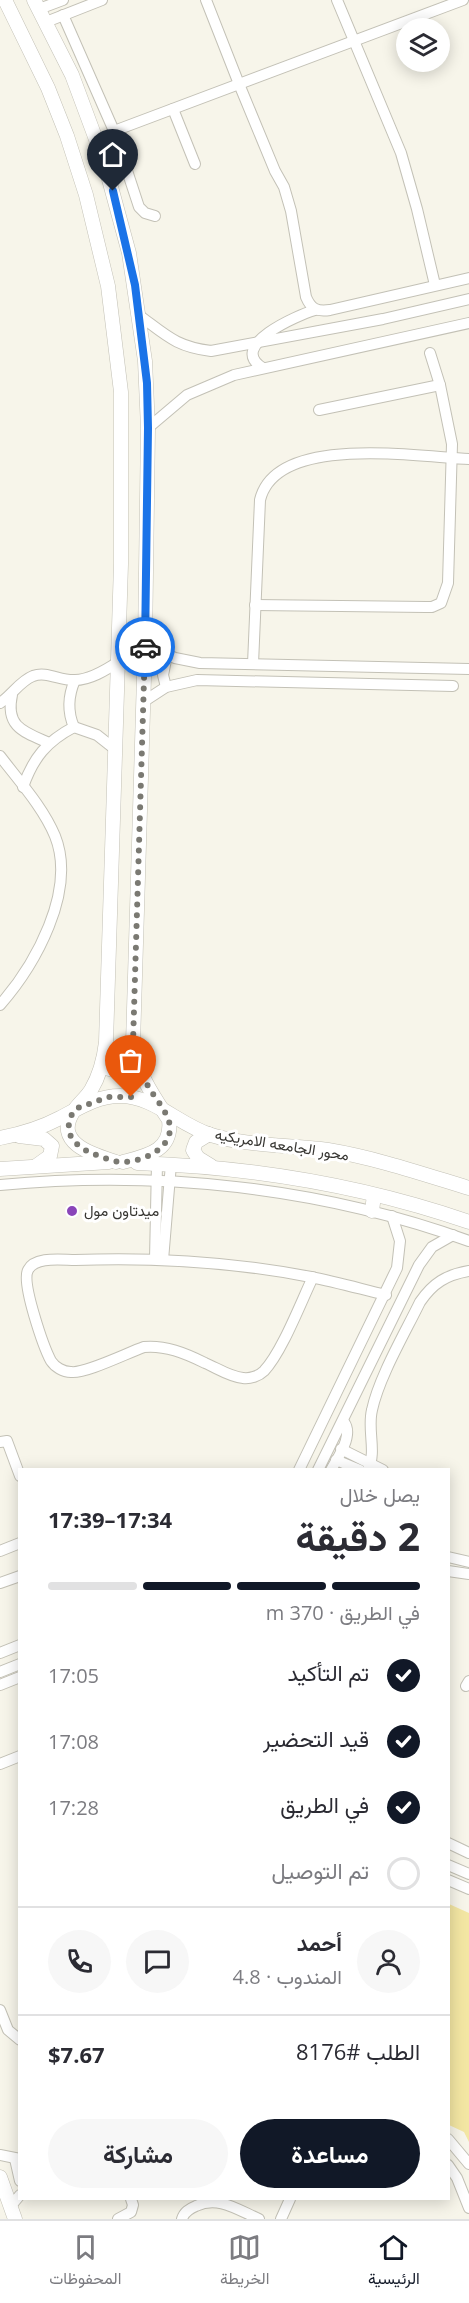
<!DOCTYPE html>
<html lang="ar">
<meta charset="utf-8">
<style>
body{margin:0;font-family:"Open Sans",Vazirmatn,sans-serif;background:#f7f7f7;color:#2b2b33;direction:rtl;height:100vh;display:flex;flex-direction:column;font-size:22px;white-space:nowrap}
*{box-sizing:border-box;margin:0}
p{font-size:20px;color:#7c7c81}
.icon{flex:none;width:33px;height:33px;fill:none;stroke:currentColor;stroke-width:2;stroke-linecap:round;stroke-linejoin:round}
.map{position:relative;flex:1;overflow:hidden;direction:ltr}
.panel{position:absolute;left:18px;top:1468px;width:432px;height:732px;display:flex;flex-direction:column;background:#fff;border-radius:0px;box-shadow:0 3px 15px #0003;direction:rtl}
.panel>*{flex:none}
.tools{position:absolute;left:396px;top:18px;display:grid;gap:12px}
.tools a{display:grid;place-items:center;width:54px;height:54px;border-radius:50%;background:#fff;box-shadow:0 3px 15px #0003;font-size:30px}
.pin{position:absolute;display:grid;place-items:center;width:51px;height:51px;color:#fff;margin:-62px -26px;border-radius:50% 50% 50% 0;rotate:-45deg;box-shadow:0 0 6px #0007}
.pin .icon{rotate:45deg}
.courier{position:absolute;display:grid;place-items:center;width:60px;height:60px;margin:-30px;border:4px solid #1a73e8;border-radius:50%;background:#fff;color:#222;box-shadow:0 2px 8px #0007}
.overview em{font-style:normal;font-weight:700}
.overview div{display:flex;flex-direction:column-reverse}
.overview{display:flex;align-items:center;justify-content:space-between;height:102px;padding:0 30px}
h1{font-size:39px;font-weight:700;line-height:45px}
.bar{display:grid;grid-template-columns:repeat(4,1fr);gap:9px 6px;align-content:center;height:72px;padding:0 30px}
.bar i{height:8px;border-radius:4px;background:#e1e1e2}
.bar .selected{background:#111827}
.bar p{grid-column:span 4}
.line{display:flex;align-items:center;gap:15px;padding:0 30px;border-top:2px solid #e1e1e2}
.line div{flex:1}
.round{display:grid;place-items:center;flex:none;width:63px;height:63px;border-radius:32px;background:#f7f7f7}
ol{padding:0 30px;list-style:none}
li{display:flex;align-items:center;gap:18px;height:66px}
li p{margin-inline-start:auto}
li .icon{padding:6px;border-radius:50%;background:#111827;color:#fff;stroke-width:4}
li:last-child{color:#7c7c81}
li i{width:33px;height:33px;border:3px solid #e1e1e2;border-radius:50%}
.action{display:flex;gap:12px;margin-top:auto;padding:12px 30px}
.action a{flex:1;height:69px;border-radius:36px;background:#111827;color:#fff;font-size:24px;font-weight:700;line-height:69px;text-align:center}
.action a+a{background:#f7f7f7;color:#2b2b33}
.menu{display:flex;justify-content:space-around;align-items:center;height:84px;border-top:2px solid #e1e1e2;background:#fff;font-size:16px;color:#7c7c81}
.menu a{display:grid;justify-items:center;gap:3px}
.menu .selected{color:#111827}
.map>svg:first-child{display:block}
</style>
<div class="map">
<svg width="469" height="2219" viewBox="0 0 469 2219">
<rect width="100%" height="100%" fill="#f7f5ea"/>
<!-- green -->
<path fill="#f3e6a3" d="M 449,1904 L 469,1913 L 469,2142 L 464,2132 L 449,2125 Z"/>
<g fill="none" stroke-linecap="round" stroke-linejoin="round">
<defs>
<g id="minor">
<path d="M 206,0 L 239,84 L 275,171 L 284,187 L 291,211 L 306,297 C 311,309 317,312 330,310 L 469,278"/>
<path d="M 337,0 L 401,153 L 417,209 L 435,285"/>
<path d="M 39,9 L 63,0"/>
<path d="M 63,15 L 114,131 L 139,207 L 145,213 L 155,216"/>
<path d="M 46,22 L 102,0"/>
<path d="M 173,109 L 195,164"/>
<path d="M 114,131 L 463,0"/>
<path d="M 140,316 C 167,336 177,347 211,351 L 383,319 L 469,299"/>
<path d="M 263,368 C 226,346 298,315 315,310"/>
<path d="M 319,410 L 440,385"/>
<path d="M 148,428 L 187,395 L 234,375 L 469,323"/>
<path d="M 255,605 L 426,607 L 432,607 L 441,603 L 448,583 L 452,444 L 440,385 L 430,353"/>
<path d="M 145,644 L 175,658 L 200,663 L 469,669"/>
<path d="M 253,664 L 260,500 C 276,433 418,457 469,459"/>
<path d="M 166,687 L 163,675 L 167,655"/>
<path d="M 12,695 C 5,727 24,732 49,743"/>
<path d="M 143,702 L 166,687 L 197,680 L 453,686"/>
<path d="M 0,703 C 12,695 20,681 33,676 C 47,671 60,681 75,680 C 90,680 106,670 118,662"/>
<path d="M 74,727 C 67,711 68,696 75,680"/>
<path d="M 0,756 C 19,781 43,807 55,836 C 77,891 35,965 0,1005"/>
<path d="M 23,787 C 33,758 47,741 74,727 L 97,735 L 116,750"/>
<path d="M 0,1185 C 158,1170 320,1187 469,1241"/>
<path d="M 155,1259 L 157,1164"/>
<path d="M 163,1260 L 171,1164"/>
<path d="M 313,1277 C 301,1302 282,1352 264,1371 C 259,1376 250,1379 243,1378 C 230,1377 217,1368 205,1363 C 185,1353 165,1345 144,1347 C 127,1353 85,1374 71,1372 C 63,1372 55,1367 51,1361 C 44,1348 21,1283 28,1270 C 35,1256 62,1260 75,1260 C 154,1257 233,1262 311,1277 C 336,1282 361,1289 386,1295"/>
<path d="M 0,1442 L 7,1441 L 20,1476"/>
<path d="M 341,1449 L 383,1470"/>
<path d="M 336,1460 L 360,1470"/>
<path d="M 299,1470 L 397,1268 L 400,1241 L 392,1216"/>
<path d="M 318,1470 L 419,1265 L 432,1247 L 453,1235"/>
<path d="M 331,1470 C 338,1457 355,1434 343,1421"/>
<path d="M 368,1470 C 377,1451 367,1430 372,1410 C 379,1377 405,1333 420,1302 C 433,1283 446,1275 469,1271"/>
<path d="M 0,1551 L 20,1543"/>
<path d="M 448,1557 L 469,1562"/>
<path d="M 448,1571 L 469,1574"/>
<path d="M 0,1583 L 20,1576"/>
<path d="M 0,1653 L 20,1645"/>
<path d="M 0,1672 L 20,1664"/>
<path d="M 0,1685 L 20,1677"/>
<path d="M 466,1686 L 469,1681"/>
<path d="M 0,1764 L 20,1756"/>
<path d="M 448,1843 L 469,1853"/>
<path d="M 448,1865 L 469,1874"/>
<path d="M 448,1880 L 469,1889"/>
<path d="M 0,2010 L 8,2030 L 20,2040"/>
<path d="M 448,2139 L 469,2164"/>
<path d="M 0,2155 L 20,2159"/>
<path d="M 15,2159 L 20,2181"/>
<path d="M 448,2165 L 457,2178 L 469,2208"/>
<path d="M 10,2207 L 20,2195"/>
<path d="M 118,2219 L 131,2212 L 133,2205 L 131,2199"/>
<path d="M 182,2219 C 184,2212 189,2209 196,2206 C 218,2195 238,2210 259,2219"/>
<path d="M 281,2219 L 290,2199"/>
</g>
<g id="major">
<path d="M 5,0 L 48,88 L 67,136 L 86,195 L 108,286 L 121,392 L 121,564 L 106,1042 C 104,1059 100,1075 91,1090 C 86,1098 78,1104 73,1112 C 53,1144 95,1155 116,1162"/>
<path d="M 34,0 L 72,75 L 104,161 L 129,253 L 145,361 L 148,428 L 145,644 L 133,1043 C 136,1072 154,1097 169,1120 C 173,1151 146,1156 123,1162"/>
<path d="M 103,1061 L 109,1069 L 123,1072 L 131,1066 L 134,1055"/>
<path d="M 209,1134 L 196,1142 L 193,1150 L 198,1158 L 211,1166"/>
<path d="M 19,1136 L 44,1139 L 52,1146 L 50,1156 L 36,1166"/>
<path d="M 0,1138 C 21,1134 41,1128 60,1118 C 79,1108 97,1096 120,1096 C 154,1096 179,1125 211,1135 C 247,1146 290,1145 328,1150 C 376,1158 423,1174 469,1188"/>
<path d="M 137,1163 C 250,1167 362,1185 469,1222"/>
<path d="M 0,1169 L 109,1162"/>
<path d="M 372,1211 L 374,1195"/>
<path d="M 0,2177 L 15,2219"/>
</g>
</defs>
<!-- minor casing -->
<use href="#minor" stroke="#c3c1b6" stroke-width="12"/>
<!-- major casing -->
<use href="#major" stroke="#c3c1b6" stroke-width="15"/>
<!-- minor -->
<use href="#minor" stroke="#fff" stroke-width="10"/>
<!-- major -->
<use href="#major" stroke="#fff" stroke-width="14"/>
</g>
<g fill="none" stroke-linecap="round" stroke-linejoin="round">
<!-- done -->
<path stroke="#7a7972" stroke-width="6" stroke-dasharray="0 10.8" d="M 131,1097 L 108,1097 L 75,1109 C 59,1134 76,1148 99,1156 C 106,1158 113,1162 121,1162 C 139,1162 168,1152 170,1130 C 171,1115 155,1099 148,1086 C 140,1073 135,1058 133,1043 L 145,647"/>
<!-- route -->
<path stroke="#1a73e8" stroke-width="8" d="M 113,191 L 135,285 L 147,383 L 148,428 L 145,647"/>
</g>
<!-- markers -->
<circle fill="#8a45b9" stroke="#fff" stroke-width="2" cx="72" cy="1211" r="6"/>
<g text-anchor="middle" stroke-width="6" stroke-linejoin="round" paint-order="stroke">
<!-- street labels -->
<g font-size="15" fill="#373632" stroke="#fff">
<text transform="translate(282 1145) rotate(9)" y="5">محور الجامعه الامريكيه</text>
</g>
<!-- poi labels -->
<g font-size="15" fill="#373632" stroke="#fff" text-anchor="start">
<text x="84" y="1216">ميدتاون مول</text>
</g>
</g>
</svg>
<div class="tools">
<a><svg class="icon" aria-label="layers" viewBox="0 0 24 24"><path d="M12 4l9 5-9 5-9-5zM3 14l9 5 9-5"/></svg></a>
</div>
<div class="pin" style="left:131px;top:1097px;background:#ea580c"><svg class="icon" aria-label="bag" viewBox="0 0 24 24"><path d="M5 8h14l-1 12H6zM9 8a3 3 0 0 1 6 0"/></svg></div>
<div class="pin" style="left:113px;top:191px;background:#1f2937"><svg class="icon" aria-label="home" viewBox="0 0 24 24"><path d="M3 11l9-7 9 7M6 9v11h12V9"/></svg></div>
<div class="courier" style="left:145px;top:647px"><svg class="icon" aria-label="car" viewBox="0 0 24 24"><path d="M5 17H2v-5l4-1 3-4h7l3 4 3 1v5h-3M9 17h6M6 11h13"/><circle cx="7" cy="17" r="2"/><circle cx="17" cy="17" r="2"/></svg></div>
<section class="panel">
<div class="overview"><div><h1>2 دقيقة</h1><p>يصل خلال</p></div><em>17:34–17:39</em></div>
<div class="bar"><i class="selected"></i><i class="selected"></i><i class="selected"></i><i></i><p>في الطريق · 370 m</p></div>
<ol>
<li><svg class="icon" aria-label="check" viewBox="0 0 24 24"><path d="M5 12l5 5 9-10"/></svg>تم التأكيد<p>17:05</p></li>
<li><svg class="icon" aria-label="check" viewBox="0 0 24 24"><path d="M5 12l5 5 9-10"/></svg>قيد التحضير<p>17:08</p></li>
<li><svg class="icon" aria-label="check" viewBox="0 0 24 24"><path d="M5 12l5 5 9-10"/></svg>في الطريق<p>17:28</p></li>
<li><i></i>تم التوصيل</li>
</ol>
<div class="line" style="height:108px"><a class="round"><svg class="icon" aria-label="person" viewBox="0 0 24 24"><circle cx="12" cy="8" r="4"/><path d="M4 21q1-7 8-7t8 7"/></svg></a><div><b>أحمد</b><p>المندوب · 4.8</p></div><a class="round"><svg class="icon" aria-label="chat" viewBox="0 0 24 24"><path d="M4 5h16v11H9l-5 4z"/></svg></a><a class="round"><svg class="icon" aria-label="phone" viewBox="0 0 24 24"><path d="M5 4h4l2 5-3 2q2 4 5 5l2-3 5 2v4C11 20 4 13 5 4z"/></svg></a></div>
<div class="line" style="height:78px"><div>الطلب #8176</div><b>$7.67</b></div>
<div class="action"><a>مساعدة</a><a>مشاركة</a></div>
</section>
</div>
<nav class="menu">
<a class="selected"><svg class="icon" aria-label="home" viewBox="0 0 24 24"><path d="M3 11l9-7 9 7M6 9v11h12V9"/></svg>الرئيسية</a>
<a><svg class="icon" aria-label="map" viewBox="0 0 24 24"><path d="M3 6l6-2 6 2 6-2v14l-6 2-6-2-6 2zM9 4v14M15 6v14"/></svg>الخريطة</a>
<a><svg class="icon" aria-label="saved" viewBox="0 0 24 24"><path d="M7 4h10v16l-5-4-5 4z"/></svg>المحفوظات</a>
</nav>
